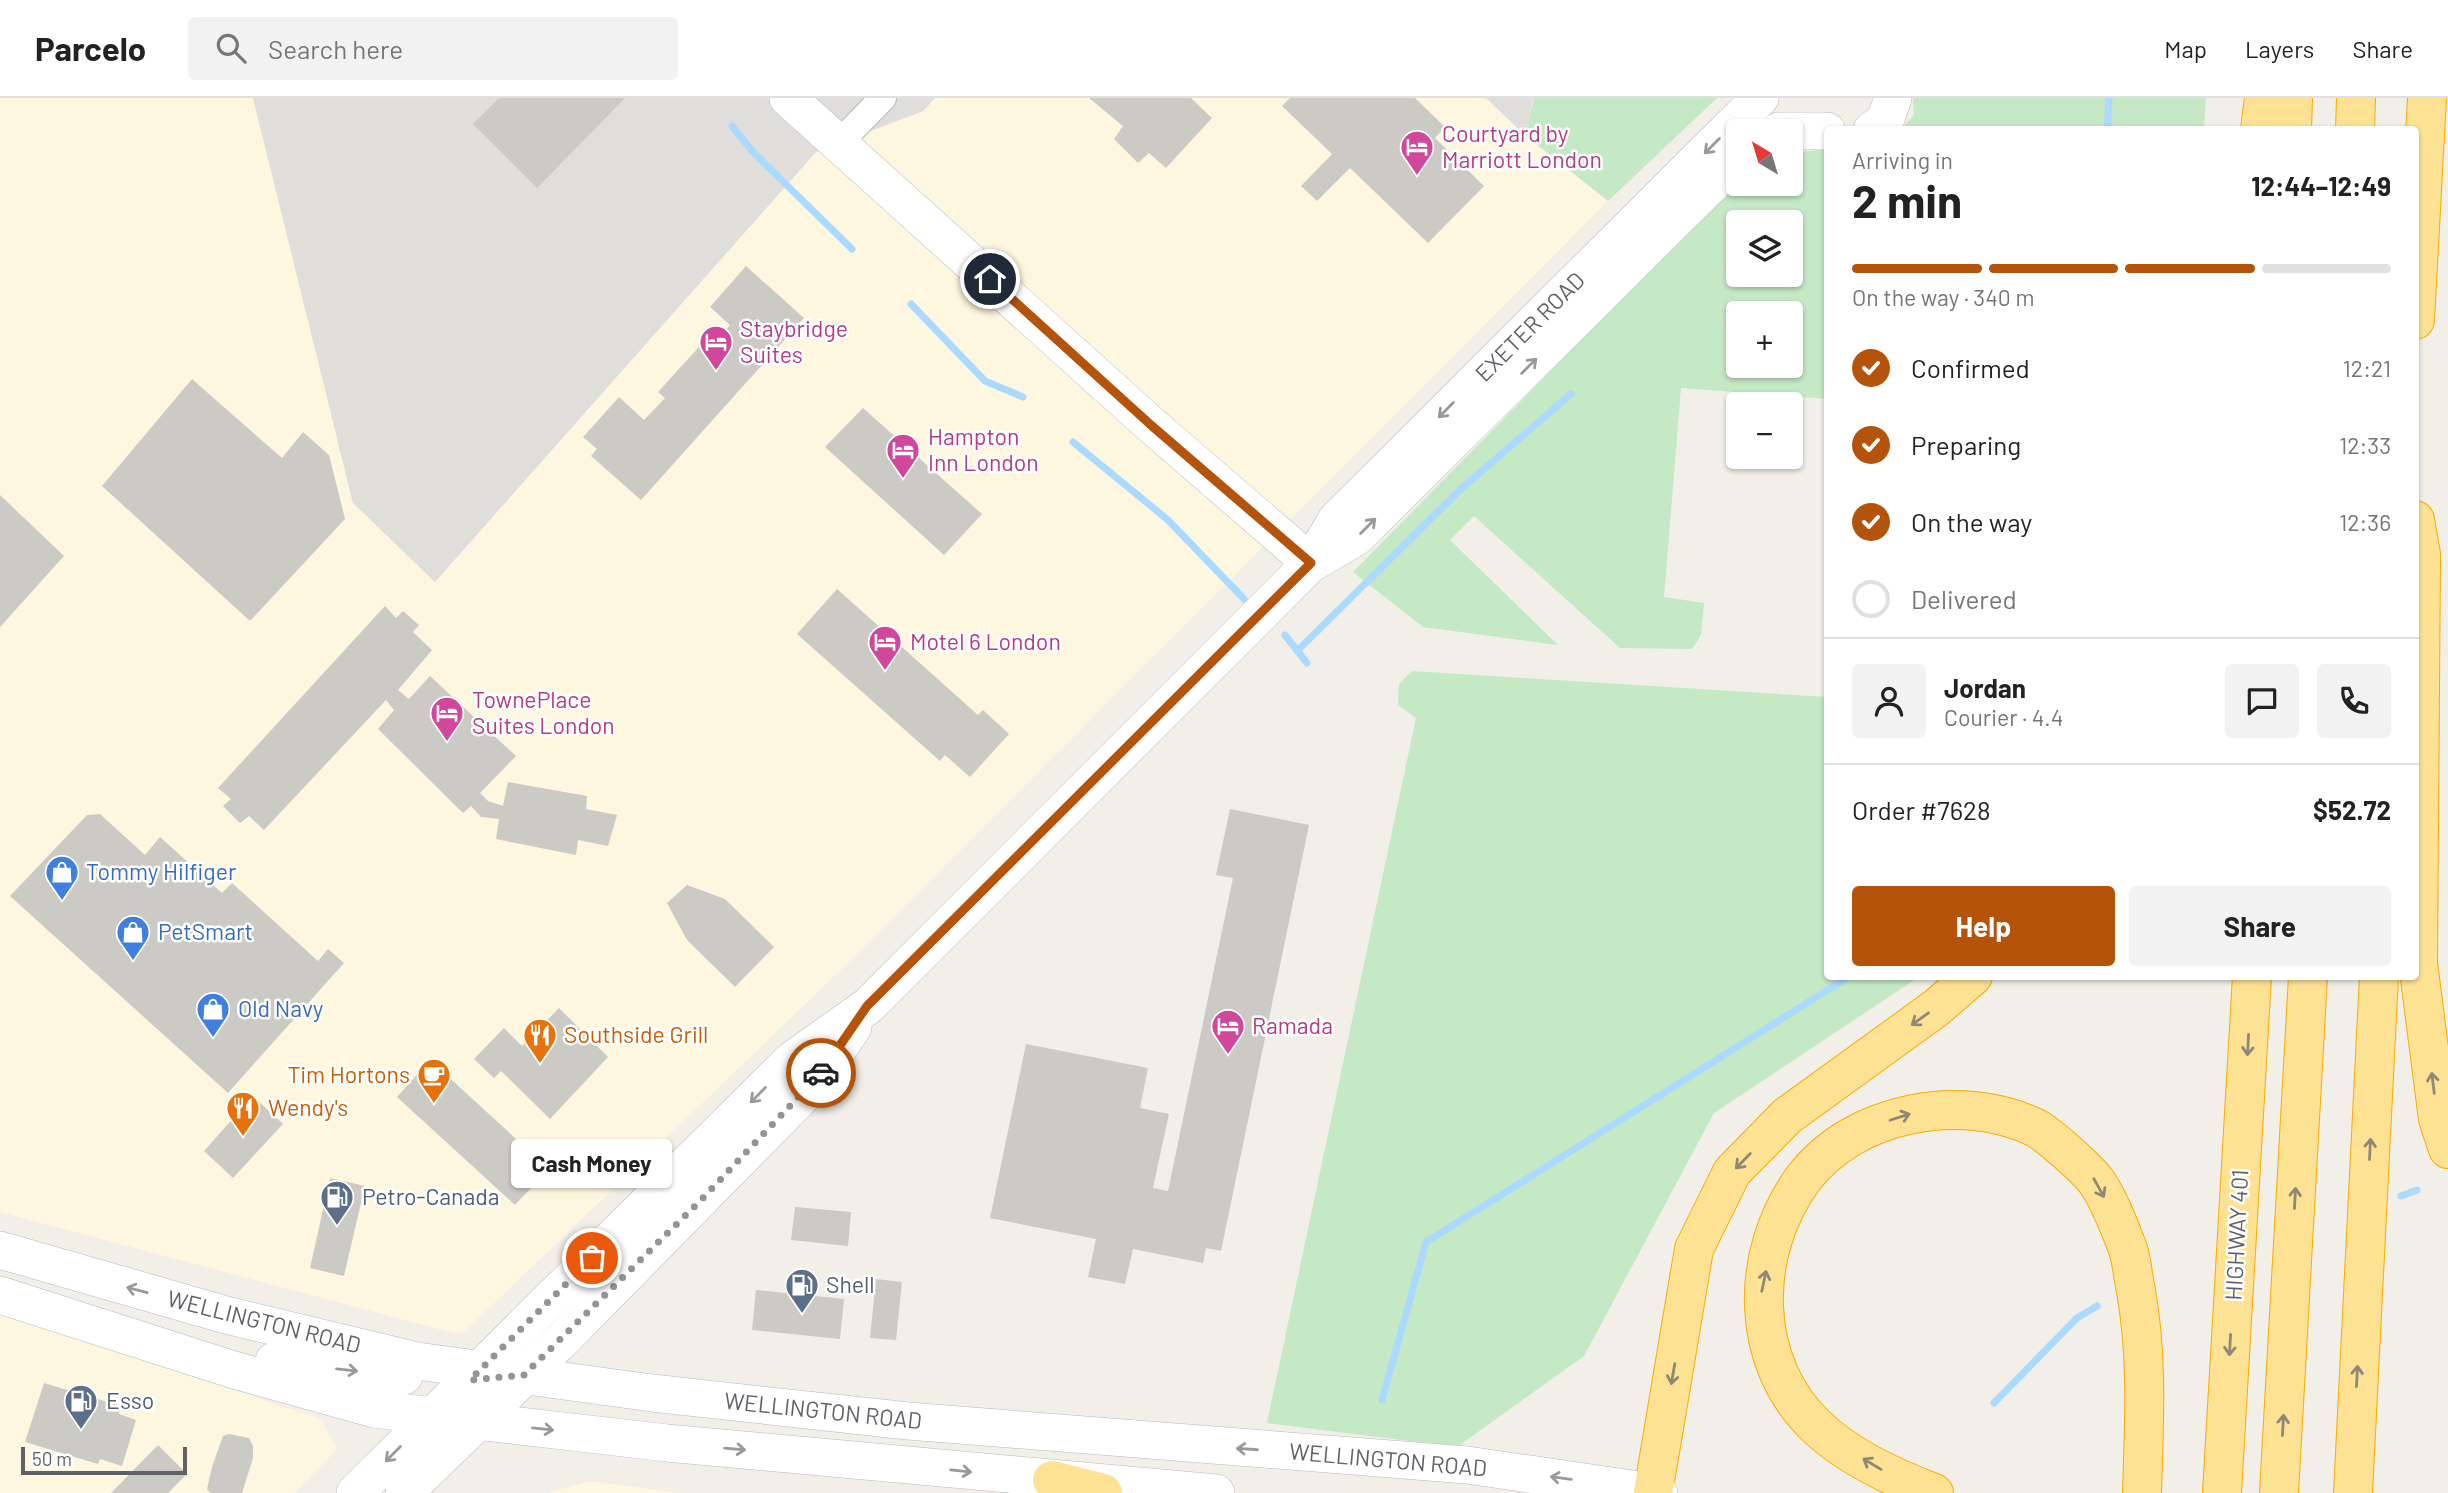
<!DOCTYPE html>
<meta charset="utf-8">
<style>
body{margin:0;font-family:Barlow,sans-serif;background:#f2f2f2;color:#222;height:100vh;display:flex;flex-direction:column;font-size:26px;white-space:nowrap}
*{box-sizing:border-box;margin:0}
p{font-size:23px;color:#767676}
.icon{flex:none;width:38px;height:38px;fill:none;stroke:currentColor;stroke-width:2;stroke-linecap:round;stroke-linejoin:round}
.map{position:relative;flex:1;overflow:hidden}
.panel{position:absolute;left:1824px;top:28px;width:595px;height:854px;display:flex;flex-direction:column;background:#fff;border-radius:7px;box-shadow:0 2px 5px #0004}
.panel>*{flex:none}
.needle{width:46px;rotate:322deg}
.fabs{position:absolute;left:1726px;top:21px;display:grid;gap:14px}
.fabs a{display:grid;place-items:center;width:77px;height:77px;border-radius:7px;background:#fff;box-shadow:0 2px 5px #0004;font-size:35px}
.scale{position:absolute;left:21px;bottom:18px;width:166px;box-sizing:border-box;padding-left:7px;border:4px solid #5f6368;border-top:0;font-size:19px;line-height:24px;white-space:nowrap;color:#5f6368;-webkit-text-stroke:5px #fff;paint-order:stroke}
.pin{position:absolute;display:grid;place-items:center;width:60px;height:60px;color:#fff;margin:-30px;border:4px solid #fff;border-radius:50%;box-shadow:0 2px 7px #0007}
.courier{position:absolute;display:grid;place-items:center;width:70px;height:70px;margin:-35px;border:5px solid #b45309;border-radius:50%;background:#fff;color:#222;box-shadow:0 2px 9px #0007}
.bubble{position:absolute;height:49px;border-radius:7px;background:#fff;box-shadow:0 2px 5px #0004;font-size:23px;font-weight:700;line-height:49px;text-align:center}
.overview em{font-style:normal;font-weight:700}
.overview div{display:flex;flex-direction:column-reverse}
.overview{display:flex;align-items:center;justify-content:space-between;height:119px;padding:0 28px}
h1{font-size:46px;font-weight:700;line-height:52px}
.bar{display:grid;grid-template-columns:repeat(4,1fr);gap:10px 7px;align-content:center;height:84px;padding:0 28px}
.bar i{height:9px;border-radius:5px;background:#e0e0e0}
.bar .active{background:#b45309}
.bar p{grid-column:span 4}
.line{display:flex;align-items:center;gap:18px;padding:0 28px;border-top:2px solid #e0e0e0}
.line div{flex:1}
.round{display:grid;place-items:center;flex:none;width:74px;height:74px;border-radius:7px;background:#f2f2f2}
ol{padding:0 28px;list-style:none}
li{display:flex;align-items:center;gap:21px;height:77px}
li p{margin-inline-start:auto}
li .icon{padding:7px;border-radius:50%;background:#b45309;color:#fff;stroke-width:4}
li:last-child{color:#767676}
li i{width:38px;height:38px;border:4px solid #e0e0e0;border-radius:50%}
.primary-button{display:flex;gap:14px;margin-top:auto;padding:14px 28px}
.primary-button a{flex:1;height:80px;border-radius:7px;background:#b45309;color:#fff;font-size:28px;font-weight:700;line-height:80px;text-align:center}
.primary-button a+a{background:#f2f2f2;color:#222}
header{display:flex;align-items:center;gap:42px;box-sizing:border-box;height:98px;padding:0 35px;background:#fff;border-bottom:2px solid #e0e0e0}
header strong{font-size:33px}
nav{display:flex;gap:38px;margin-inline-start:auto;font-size:24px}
.search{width:490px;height:63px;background:#f2f2f2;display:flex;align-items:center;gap:18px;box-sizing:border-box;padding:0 24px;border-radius:7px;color:#767676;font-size:26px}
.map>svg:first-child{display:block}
</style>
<header>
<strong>Parcelo</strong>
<div class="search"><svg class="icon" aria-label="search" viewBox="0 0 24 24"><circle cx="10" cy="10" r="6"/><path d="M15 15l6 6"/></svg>Search here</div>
<nav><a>Map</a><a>Layers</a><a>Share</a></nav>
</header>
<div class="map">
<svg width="2448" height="1395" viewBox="0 0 2448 1395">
<rect width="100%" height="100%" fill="#f1efe8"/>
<!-- commercial -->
<g fill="#fef7e0">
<path d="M 0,0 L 253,0 L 353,405 L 435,484 L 816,54 L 923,13 L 935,0 L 1486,0 L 1525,37 L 1608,103 L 849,864 L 461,1237 L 0,1114 Z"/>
<path d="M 0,1215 L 321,1321 L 337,1351 L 295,1395 L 0,1395 Z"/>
<path d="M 590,1383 L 679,1395 L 548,1395 Z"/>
</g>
<!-- industrial -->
<g fill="#e0deda">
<path d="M 253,0 L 935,0 L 923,13 L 816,54 L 435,484 L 353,405 Z"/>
<path d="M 1486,0 L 1533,0 L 1525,37 Z"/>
</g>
<!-- green -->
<g fill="#c5e8c5" fill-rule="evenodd">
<path d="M 1534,0 L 1717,0 L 1608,103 L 1525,37 Z"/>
<path d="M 1913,0 L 2206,0 L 2204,31 L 1901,31 L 1914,17 Z"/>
<path d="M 1827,51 L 1827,301 L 1681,290 L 1664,499 L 1704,505 L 1701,537 L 1692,551 L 1620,550 L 1474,418 L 1450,442 L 1558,547 L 1423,529 L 1353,474 L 1738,83 L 1790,86 L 1790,55 ZM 1738,124 L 1790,124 L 1790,177 L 1738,177 ZM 1738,215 L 1790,215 L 1790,268 L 1738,268 Z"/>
<path d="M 1412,573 L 1827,599 L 1827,878 L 1919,879 L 1714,1015 L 1584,1258 L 1457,1349 L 1267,1325 L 1416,620 L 1398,607 L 1399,586 Z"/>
</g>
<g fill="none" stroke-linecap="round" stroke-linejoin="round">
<!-- stream -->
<g stroke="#aadaff" stroke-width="7">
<path d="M 732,28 L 753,54 L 852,151"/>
<path d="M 2107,32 L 2109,0"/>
<path d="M 911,206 L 985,283 L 1023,299"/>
<path d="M 1073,344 L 1168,422 L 1244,501"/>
<path d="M 1285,537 L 1307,565"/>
<path d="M 1297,553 L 1462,390 L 1571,296"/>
<path d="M 2401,1098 L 2417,1092"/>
<path d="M 1382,1302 L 1426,1144 L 1850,878"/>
<path d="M 1994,1305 L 2077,1220 L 2097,1208"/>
</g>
</g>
<!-- building -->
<g fill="#cccac5">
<path d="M 499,0 L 625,0 L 537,90 L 473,26 Z"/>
<path d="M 1089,0 L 1191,0 L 1212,20 L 1166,70 L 1149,55 L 1138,65 L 1114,41 L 1123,28 Z"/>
<path d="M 1290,0 L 1415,0 L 1445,29 L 1435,40 L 1484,88 L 1428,145 L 1350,70 L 1317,103 L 1301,88 L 1332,56 L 1282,8 Z"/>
<path d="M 746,168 L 804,220 L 641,402 L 591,358 L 597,351 L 583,339 L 619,299 L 644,322 L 665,300 L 658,294 L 699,249 L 706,255 L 730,227 L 710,209 Z"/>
<path d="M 192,281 L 282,360 L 303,334 L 329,357 L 345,421 L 250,523 L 102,388 Z"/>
<path d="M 863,310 L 982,416 L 944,457 L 825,349 Z"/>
<path d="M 0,397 L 64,458 L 0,529 Z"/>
<path d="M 837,491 L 978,617 L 983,612 L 1009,636 L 970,679 L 945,657 L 940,663 L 797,536 Z"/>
<path d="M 385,508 L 396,520 L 403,513 L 419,527 L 413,534 L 432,552 L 398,592 L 409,601 L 430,578 L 516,658 L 480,695 L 488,703 L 503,708 L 508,684 L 587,698 L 586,711 L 617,717 L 608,748 L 578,742 L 576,757 L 496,741 L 499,721 L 481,719 L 471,708 L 463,715 L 378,631 L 394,612 L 386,602 L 264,732 L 249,718 L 240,725 L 223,708 L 231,701 L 218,690 Z"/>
<path d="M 1230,711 L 1309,727 L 1221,1153 L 1206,1150 L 1203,1165 L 1133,1151 L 1125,1186 L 1088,1179 L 1096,1141 L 990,1120 L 1026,946 L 1148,970 L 1140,1010 L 1169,1016 L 1153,1090 L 1168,1093 L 1233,780 L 1216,777 Z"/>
<path d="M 100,716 L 145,757 L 160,739 L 222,795 L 232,785 L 318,863 L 328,851 L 344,865 L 228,995 L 10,798 L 87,717 Z"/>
<path d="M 687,787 L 725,801 L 774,849 L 735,889 L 687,842 L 667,805 Z"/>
<path d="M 559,910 L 608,959 L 550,1021 L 501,973 L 494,980 L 474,961 L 504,930 L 522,948 Z"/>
<path d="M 430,962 L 549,1071 L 515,1107 L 397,999 Z"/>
<path d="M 253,998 L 283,1026 L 233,1080 L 204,1053 Z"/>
<path d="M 330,1080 L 365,1088 L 344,1178 L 310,1170 Z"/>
<path d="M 795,1109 L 851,1114 L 848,1148 L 791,1142 Z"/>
<path d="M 876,1181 L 902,1184 L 896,1242 L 870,1240 Z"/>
<path d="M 756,1192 L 844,1201 L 840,1241 L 752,1232 Z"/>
<path d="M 44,1285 L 121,1308 L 119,1316 L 136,1322 L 122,1368 L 100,1361 L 98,1366 L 25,1344 Z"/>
<path d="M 229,1336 L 249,1340 L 253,1348 L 253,1360 L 242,1395 L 210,1395 L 207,1391 L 212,1369 L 223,1338 Z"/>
<path d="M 158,1347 L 187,1376 L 168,1395 L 111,1395 Z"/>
</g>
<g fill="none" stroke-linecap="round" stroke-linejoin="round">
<defs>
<path id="street" d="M 839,45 L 883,0"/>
<g id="secondary">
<path d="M 788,0 L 1149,325 L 1311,465"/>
<path d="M 1872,32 L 1885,23 L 1893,0"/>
<path d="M 1779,33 L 1827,33"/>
<path d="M 1312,465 L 1356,439 L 1738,60"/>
<path d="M 0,1152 L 226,1217 L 417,1263 L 652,1295 L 908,1323 L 1467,1367 L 1659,1395"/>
<path d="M 0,1197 L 234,1272 L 374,1311 L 667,1345 L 1216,1395"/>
<path d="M 274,1263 L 404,1278"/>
<path d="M 355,1395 L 792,962 L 868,908 L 1311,465 L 1337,421 L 1760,0"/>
<path d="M 404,1395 L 564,1240 L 814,986 L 853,929"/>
</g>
<g id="highway">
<path d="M 2260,32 L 2264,0"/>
<path d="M 2292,32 L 2293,0"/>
<path d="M 2355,32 L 2356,0"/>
<path d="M 2415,222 L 2427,0"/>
<path d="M 2415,422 L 2421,456 L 2418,865 L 2438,1021 L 2448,1051"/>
<path d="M 1052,1382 L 1103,1395"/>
<path d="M 1653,1395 L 1694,1151 L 1732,1074 L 1787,1018 L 1936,910 L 1973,878"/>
<path d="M 1934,1395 C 1894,1380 1849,1359 1818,1330 C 1748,1265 1749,1155 1803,1081 C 1854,1013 1962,994 2036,1030 C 2049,1037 2087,1071 2096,1083 C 2109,1101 2120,1130 2128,1151 C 2132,1164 2133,1179 2136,1193 C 2148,1260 2144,1327 2142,1395"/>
<path d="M 2222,1395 L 2252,878"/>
<path d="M 2279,1395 L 2308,878"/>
<path d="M 2353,1395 L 2379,878"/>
</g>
</defs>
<!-- street casing -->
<use href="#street" stroke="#b5b8bc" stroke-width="28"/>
<!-- secondary casing -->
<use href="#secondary" stroke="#b6babf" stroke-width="38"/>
<!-- highway casing -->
<use href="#highway" stroke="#f9ab00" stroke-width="40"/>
<!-- street -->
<use href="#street" stroke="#fff" stroke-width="26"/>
<!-- secondary -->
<use href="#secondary" stroke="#fff" stroke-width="37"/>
<!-- highway -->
<use href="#highway" stroke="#fde293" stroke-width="38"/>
</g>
<!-- one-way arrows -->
<defs><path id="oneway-shaft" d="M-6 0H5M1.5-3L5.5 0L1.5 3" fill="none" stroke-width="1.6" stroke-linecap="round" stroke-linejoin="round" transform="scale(1.75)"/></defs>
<g stroke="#979a9d">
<use href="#oneway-shaft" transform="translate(1712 48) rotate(135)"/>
<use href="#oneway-shaft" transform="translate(1529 268) rotate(-45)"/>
<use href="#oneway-shaft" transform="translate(1446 312) rotate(135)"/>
<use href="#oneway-shaft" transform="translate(1368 428) rotate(-45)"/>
<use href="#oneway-shaft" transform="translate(758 997) rotate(135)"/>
<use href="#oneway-shaft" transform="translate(137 1192) rotate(-165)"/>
<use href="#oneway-shaft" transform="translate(347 1272) rotate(6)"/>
<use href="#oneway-shaft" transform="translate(543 1331) rotate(6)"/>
<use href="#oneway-shaft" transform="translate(735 1351) rotate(5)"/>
<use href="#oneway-shaft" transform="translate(1247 1351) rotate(-176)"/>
<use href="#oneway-shaft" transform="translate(393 1356) rotate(135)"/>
<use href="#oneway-shaft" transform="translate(961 1373) rotate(6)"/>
<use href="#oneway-shaft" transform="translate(1561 1380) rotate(-172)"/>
</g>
<g stroke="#8e8975">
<use href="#oneway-shaft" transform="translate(1920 921) rotate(144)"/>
<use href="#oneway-shaft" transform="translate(2248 947) rotate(93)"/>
<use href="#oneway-shaft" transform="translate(2433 985) rotate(-97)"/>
<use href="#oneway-shaft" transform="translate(1900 1019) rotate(-18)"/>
<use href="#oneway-shaft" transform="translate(2370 1051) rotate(-87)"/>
<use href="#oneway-shaft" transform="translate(1743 1063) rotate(134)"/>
<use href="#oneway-shaft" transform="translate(2099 1090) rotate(61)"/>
<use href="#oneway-shaft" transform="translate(2295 1100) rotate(-87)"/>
<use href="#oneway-shaft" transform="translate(1764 1183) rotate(-78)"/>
<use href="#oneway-shaft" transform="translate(2230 1247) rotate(93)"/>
<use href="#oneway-shaft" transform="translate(1673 1276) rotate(100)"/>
<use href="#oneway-shaft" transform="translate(2357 1278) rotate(-87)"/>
<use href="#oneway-shaft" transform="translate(2283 1327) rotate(-87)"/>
<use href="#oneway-shaft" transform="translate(1872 1366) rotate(-149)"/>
</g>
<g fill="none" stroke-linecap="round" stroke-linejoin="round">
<!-- done -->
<path stroke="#929495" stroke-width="7" stroke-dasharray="0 12.6" d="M 592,1160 L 470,1282 L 524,1277 L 701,1102 L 821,975"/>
<!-- route -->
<path stroke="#b45309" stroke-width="9" d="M 821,975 L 867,908 L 1311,465 L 1152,328 L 990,181"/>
</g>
<!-- icons -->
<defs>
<symbol id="hotel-pin" viewBox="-11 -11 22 30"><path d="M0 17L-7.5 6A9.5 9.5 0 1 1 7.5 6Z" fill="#d1479c" stroke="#fff"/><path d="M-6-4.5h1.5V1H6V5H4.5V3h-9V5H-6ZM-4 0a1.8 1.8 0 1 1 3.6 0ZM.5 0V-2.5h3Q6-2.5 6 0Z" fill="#fff"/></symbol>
<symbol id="shop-pin" viewBox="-11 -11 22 30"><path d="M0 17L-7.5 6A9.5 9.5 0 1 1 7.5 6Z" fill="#3f7fe0" stroke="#fff"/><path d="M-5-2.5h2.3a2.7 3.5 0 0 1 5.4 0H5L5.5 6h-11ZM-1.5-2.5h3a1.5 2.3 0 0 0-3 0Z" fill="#fff"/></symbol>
<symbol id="restaurant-pin" viewBox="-11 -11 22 30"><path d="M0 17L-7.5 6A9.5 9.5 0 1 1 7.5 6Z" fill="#e8710a" stroke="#fff"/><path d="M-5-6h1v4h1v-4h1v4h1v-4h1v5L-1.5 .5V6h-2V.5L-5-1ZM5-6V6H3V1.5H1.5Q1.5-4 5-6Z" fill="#fff"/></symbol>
<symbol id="cafe-pin" viewBox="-11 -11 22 30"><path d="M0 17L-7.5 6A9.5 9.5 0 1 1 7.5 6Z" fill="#e8710a" stroke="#fff"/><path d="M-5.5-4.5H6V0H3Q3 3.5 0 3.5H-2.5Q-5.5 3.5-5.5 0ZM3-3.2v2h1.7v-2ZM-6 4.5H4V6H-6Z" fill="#fff"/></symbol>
<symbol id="fuel-pin" viewBox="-11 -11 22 30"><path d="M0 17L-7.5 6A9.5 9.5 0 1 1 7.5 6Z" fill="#5c6f8a" stroke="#fff"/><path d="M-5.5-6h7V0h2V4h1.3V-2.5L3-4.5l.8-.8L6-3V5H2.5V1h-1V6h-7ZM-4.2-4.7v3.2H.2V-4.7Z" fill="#fff"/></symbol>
</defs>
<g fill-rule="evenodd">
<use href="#hotel-pin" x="1398" y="30" width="38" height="52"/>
<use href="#hotel-pin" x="697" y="225" width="38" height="52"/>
<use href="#hotel-pin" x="884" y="333" width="38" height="52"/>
<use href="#hotel-pin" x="866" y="525" width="38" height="52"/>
<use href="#hotel-pin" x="428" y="596" width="38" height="52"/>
<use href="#shop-pin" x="43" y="755" width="38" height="52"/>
<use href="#shop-pin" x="114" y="815" width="38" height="52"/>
<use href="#shop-pin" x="194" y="892" width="38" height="52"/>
<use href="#hotel-pin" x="1209" y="909" width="38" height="52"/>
<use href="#restaurant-pin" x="521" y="918" width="38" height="52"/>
<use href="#cafe-pin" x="415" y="958" width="38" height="52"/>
<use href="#restaurant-pin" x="224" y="991" width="38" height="52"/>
<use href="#fuel-pin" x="318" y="1080" width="38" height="52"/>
<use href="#fuel-pin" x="783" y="1168" width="38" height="52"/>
<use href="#fuel-pin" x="62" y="1284" width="38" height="52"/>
</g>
<g text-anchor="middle" stroke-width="5" stroke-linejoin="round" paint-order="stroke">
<!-- hotel labels -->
<g font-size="23" fill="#b23c85" stroke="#fff" text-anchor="start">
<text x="1442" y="44">Courtyard by<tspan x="1442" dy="26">Marriott London</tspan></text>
<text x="740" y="239">Staybridge<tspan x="740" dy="26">Suites</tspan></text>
<text x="928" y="347">Hampton<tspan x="928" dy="26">Inn London</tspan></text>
<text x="910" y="552">Motel 6 London</text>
<text x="472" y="610">TownePlace<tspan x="472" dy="26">Suites London</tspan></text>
<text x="1252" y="936">Ramada</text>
</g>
<!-- street labels -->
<g font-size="23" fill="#5f6368" stroke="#fff">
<text transform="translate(1530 229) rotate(-45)" y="8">EXETER ROAD</text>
<text transform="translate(2237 1137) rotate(-87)" y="8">HIGHWAY 401</text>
<text transform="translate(264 1224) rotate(14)" y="8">WELLINGTON ROAD</text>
<text transform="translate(823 1313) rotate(6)" y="8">WELLINGTON ROAD</text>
<text transform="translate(1388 1362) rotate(5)" y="8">WELLINGTON ROAD</text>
</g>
<!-- shop labels -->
<g font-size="23" fill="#366cbe" stroke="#fff" text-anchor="start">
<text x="86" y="782">Tommy Hilfiger</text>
<text x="158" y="842">PetSmart</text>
<text x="238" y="919">Old Navy</text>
</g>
<!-- food labels -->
<g font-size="23" fill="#c56008" stroke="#fff" text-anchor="start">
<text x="564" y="945">Southside Grill</text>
<text x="410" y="985" text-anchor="end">Tim Hortons</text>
<text x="268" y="1018">Wendy's</text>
</g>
<!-- service labels -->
<g font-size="23" fill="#4e5e75" stroke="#fff" text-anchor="start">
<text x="362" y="1107">Petro-Canada</text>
<text x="826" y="1195">Shell</text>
<text x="106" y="1311">Esso</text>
</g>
</g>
</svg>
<div class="fabs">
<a><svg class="needle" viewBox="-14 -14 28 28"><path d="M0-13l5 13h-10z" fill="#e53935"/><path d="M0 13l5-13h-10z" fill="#767676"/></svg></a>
<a><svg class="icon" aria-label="layers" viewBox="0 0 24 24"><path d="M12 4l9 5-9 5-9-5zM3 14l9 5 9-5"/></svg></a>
<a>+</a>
<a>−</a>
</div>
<div class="scale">50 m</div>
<div class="pin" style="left:592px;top:1160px;background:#ea580c"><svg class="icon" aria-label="bag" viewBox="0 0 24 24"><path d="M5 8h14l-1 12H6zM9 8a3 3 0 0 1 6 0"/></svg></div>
<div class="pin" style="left:990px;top:181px;background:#1f2937"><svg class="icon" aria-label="home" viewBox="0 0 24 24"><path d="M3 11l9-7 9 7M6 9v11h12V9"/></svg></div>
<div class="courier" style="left:821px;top:975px"><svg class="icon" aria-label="car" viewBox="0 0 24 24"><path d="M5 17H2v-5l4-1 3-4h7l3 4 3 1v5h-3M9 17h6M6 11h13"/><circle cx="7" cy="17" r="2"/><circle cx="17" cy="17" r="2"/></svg></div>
<div class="bubble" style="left:511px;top:1041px;width:161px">Cash Money</div>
<section class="panel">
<div class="overview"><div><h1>2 min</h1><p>Arriving in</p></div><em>12:44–12:49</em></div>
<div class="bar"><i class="active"></i><i class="active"></i><i class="active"></i><i></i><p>On the way · 340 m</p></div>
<ol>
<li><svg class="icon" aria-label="check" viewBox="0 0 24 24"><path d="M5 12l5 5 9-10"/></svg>Confirmed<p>12:21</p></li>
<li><svg class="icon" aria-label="check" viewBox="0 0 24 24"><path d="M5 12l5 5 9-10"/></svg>Preparing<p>12:33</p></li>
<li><svg class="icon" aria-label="check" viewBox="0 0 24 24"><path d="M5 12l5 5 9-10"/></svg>On the way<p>12:36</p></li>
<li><i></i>Delivered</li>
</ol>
<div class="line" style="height:126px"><a class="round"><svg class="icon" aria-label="person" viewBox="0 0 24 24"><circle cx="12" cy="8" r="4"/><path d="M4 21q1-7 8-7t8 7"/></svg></a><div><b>Jordan</b><p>Courier · 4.4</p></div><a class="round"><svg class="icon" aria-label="chat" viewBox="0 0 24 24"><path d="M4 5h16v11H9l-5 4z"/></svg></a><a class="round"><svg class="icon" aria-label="phone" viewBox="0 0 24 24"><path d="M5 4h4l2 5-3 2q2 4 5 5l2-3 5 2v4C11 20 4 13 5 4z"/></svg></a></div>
<div class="line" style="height:91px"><div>Order #7628</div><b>$52.72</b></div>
<div class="primary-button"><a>Help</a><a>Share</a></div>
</section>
</div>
